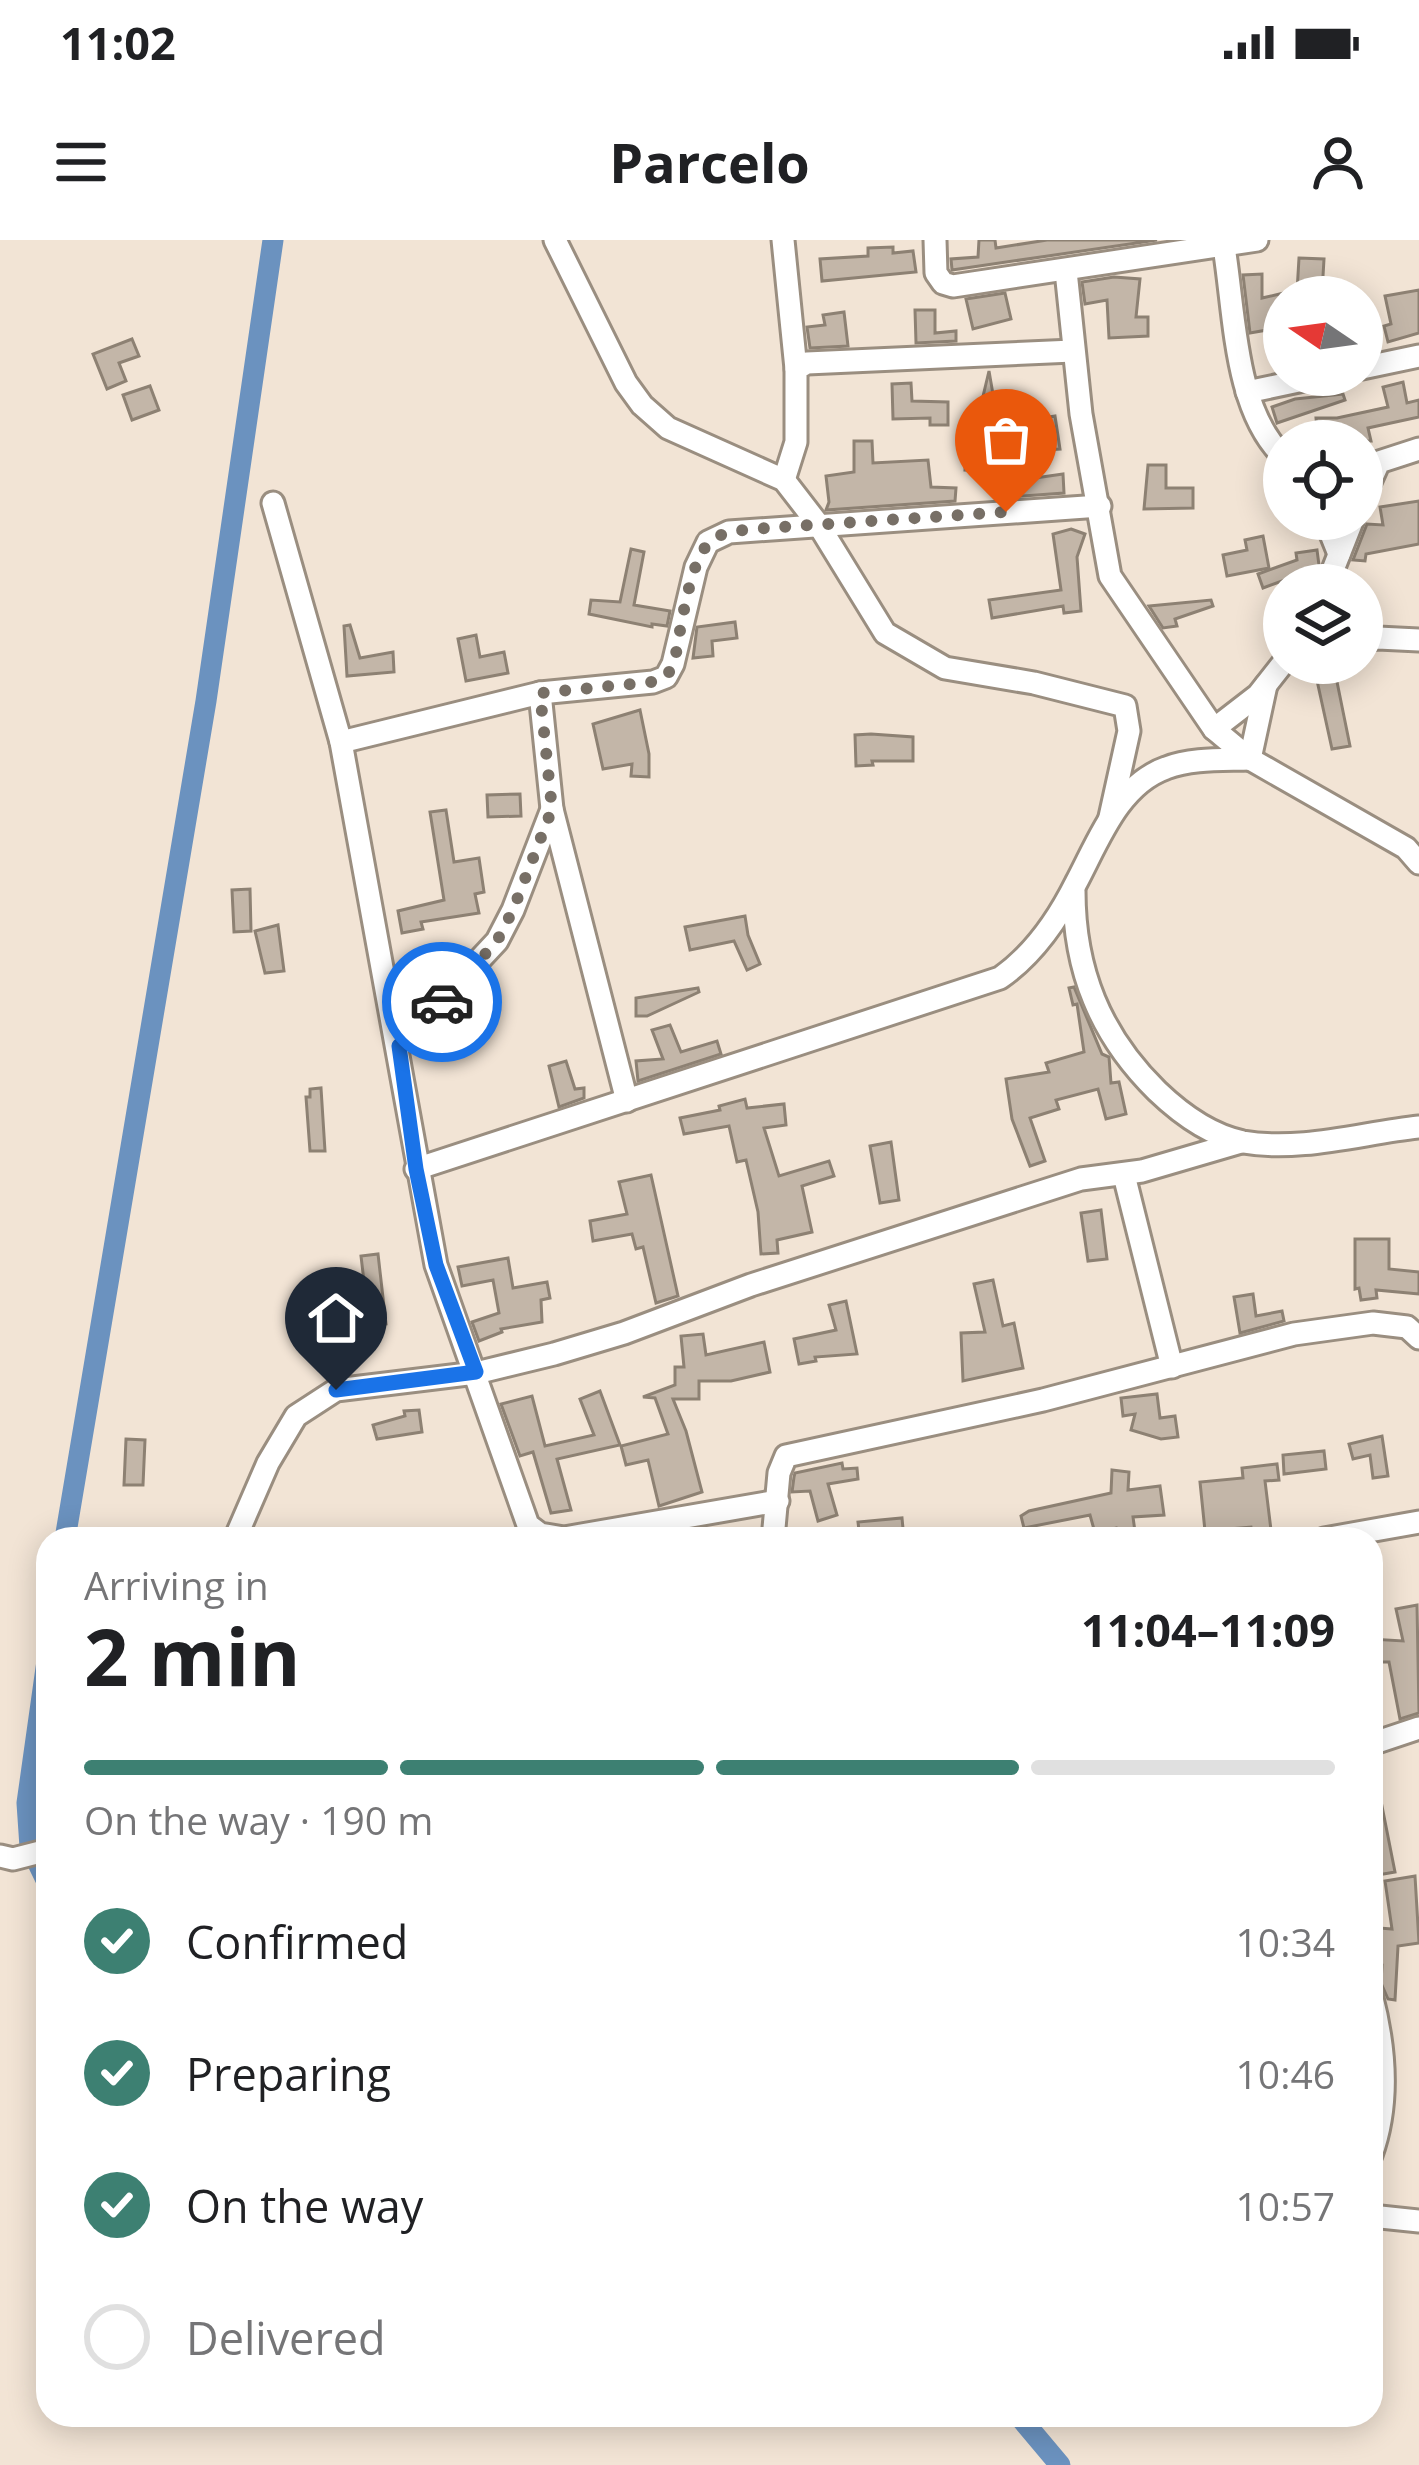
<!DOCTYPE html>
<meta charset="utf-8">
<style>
body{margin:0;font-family:"Open Sans",sans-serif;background:#f2f2f2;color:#202124;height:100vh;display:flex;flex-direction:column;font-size:45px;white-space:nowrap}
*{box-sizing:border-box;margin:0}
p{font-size:39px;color:#757577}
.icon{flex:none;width:66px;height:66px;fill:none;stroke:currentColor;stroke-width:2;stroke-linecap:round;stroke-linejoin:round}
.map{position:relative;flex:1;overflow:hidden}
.sheet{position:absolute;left:36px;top:1287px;width:1347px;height:900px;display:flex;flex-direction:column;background:#fff;border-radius:36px;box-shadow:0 6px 30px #0003}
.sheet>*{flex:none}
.needle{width:78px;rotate:283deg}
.controls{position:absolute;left:1263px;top:36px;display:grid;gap:24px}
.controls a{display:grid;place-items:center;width:120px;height:120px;border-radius:50%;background:#fff;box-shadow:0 6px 30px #0003;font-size:60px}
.pin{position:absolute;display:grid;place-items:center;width:102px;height:102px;color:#fff;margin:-123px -51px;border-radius:50% 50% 50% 0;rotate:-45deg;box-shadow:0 0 12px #0007}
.pin .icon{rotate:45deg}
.courier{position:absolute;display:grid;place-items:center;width:120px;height:120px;margin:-60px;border:9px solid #1a73e8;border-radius:50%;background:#fff;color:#222;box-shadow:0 3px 15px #0007}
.headline em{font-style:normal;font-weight:700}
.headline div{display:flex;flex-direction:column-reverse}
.headline{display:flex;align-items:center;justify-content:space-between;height:204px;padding:0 48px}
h1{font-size:78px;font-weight:700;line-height:90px}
.bar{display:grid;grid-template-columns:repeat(4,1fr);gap:18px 12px;align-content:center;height:144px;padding:0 48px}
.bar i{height:15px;border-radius:9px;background:#e0e0e0}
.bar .current{background:#3d8072}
.bar p{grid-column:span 4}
ol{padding:0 48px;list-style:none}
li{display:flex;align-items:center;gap:36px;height:132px}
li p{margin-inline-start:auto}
li .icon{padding:12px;border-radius:50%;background:#3d8072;color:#fff;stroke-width:4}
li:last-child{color:#757577}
li i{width:66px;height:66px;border:6px solid #e0e0e0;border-radius:50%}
.status{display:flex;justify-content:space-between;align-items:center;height:84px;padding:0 60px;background:#fff;direction:ltr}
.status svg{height:33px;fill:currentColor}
header{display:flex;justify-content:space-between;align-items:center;height:156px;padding:0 48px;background:#fff;font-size:54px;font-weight:700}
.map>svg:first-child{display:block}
</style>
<div class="status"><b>11:02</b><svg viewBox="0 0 49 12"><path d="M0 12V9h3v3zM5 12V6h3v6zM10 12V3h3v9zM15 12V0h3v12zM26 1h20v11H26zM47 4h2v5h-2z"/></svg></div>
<header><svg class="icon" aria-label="menu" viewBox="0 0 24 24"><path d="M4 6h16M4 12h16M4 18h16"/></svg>Parcelo<svg class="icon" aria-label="person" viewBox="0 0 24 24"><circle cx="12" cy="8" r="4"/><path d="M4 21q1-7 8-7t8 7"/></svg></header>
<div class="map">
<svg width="1419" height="2225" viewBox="0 0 1419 2225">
<rect width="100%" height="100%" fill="#f2e4d5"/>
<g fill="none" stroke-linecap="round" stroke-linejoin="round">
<!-- canal -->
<g stroke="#6b92bf" stroke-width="21">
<path d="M 65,1299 L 206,461 L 273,0"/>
<path d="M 48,1414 L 27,1563 L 30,1607 L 48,1644"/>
<path d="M 1018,2175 L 1060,2225"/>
</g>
</g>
<!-- building -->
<g fill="#c3b6a8" stroke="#8d8173" stroke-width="3">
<path d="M 979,0 L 995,0 L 996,8 L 1047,0 L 1157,0 L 952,30 L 951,19 L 978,17 Z"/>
<path d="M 893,7 L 893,13 L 913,11 L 916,32 L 822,41 L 820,19 L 868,16 L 868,8 Z"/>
<path d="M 1299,18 L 1324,19 L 1322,53 L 1297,52 Z"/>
<path d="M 1262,34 L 1262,58 L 1284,53 L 1284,87 L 1250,93 L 1243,35 Z"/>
<path d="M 1114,37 L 1140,39 L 1136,77 L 1148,77 L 1148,96 L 1109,98 L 1107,60 L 1085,64 L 1082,42 Z"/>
<path d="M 1419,50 L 1419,93 L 1388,102 L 1384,86 L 1391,84 L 1385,56 Z"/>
<path d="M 1005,53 L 1011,79 L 973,89 L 966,59 Z"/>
<path d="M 915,70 L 935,70 L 935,93 L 956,91 L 956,101 L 916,103 Z"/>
<path d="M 844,72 L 848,106 L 810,108 L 807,87 L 825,85 L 823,75 Z"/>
<path d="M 132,99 L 139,116 L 119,123 L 126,141 L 107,149 L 93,114 Z"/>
<path d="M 989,131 L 995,166 L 1017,165 L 1019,182 L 1055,176 L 1060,209 L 991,213 L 990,231 L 965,230 L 967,190 L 975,190 Z"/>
<path d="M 1403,142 L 1407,163 L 1419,160 L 1419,177 L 1368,188 L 1371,201 L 1318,201 L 1316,178 L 1337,178 L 1388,167 L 1383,147 Z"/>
<path d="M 911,143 L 912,161 L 948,162 L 948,185 L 930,185 L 930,178 L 893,179 L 892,144 Z"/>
<path d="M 150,146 L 159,170 L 132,180 L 123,155 Z"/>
<path d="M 1343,154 L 1345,160 L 1277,183 L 1272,167 L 1295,159 Z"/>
<path d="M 854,201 L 872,201 L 873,223 L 928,220 L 931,247 L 956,248 L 955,261 L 826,270 L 829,262 L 826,236 L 854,232 Z"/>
<path d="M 1148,225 L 1166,225 L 1166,248 L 1193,248 L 1193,268 L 1144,269 Z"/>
<path d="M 1063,234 L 1064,253 L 1010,257 L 1008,242 Z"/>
<path d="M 1419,261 L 1419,304 L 1366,314 L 1365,321 L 1353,320 L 1367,284 L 1383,285 L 1380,267 Z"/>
<path d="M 1071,289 L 1085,294 L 1077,317 L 1081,371 L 1064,373 L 1063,366 L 992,378 L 989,360 L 1061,350 L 1053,294 Z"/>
<path d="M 1263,296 L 1269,328 L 1227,336 L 1223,315 L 1247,310 L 1245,300 Z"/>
<path d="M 631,309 L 644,312 L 634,365 L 670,371 L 667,386 L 652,384 L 652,387 L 589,374 L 591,360 L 620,362 Z"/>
<path d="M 1317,310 L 1319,325 L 1312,345 L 1302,345 L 1301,334 L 1263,348 L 1258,334 L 1297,320 L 1296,313 Z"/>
<path d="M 1211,360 L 1213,366 L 1175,379 L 1177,386 L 1163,388 L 1149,366 Z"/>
<path d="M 735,382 L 737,398 L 712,401 L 713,416 L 693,418 L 697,387 Z"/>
<path d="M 350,385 L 360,418 L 393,412 L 394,432 L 347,436 L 344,386 Z"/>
<path d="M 476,395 L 480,417 L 504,412 L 508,433 L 466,441 L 458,399 Z"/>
<path d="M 1335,432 L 1350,506 L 1332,509 L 1316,436 Z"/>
<path d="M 640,470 L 649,514 L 649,537 L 631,536 L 632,524 L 603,529 L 593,484 Z"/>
<path d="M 871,494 L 913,497 L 913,521 L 872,521 L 873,525 L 856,526 L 855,495 Z"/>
<path d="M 520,554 L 521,576 L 488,577 L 487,555 Z"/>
<path d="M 446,570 L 454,622 L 479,618 L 484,652 L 475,654 L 479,673 L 421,682 L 423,689 L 402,693 L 398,671 L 444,660 L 430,572 Z"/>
<path d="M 250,649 L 251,691 L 234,692 L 232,650 Z"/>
<path d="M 745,676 L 748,695 L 760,724 L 747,730 L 734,701 L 690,710 L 685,687 Z"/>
<path d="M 278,685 L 284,731 L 265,733 L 255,691 Z"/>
<path d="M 1074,747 L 1102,814 L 1109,817 L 1111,843 L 1119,842 L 1126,874 L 1106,879 L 1098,849 L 1056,860 L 1059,869 L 1030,878 L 1045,921 L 1030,926 L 1012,879 L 1006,839 L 1049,832 L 1046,823 L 1084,812 L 1077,764 L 1073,765 L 1069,748 Z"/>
<path d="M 698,748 L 699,752 L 647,776 L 636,776 L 636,758 Z"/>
<path d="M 670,785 L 681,812 L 717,801 L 721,814 L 638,841 L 636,821 L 663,819 L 652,790 Z"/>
<path d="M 566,821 L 575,849 L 584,848 L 584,858 L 559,867 L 549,826 Z"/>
<path d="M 321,848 L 325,911 L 310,911 L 306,857 L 310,857 L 310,849 Z"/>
<path d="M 745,859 L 747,868 L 784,864 L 786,885 L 764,888 L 779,936 L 829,921 L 834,936 L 802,946 L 812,992 L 777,1000 L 778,1013 L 761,1014 L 758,972 L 746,920 L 737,922 L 729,886 L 684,894 L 680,878 L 720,870 L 719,866 Z"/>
<path d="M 891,902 L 899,960 L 880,963 L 870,906 Z"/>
<path d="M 651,935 L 678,1056 L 656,1063 L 643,1007 L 636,1009 L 632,994 L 593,1001 L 590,981 L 627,974 L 619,942 Z"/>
<path d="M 1101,970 L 1107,1019 L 1088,1021 L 1081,973 Z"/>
<path d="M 1355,999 L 1389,999 L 1389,1029 L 1419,1032 L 1419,1054 L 1376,1050 L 1377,1058 L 1361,1060 L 1359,1048 L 1355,1049 Z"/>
<path d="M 378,1014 L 386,1084 L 351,1089 L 348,1070 L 367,1067 L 361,1016 Z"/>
<path d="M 508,1018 L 513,1048 L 547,1042 L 550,1058 L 541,1060 L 542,1082 L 501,1089 L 502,1092 L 479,1101 L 472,1082 L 499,1073 L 493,1040 L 462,1046 L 458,1027 Z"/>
<path d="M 993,1040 L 1003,1086 L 1014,1083 L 1023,1128 L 963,1141 L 961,1093 L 985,1092 L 974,1044 Z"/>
<path d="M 1253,1054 L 1256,1076 L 1282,1071 L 1284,1081 L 1240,1093 L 1234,1057 Z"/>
<path d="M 846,1061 L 857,1114 L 815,1117 L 816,1121 L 799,1124 L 794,1099 L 836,1090 L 829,1065 Z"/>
<path d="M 703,1094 L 706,1115 L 764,1102 L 770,1132 L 731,1141 L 699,1141 L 699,1159 L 673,1159 L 686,1191 L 702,1252 L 659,1266 L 648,1220 L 626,1225 L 621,1206 L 668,1194 L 655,1158 L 643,1157 L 675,1145 L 675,1127 L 684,1127 L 681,1096 Z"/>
<path d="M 600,1151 L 620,1205 L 557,1219 L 571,1270 L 551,1273 L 533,1212 L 520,1216 L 501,1164 L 532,1156 L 545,1206 L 594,1195 L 580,1159 Z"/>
<path d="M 1157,1154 L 1160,1178 L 1175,1176 L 1178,1197 L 1161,1199 L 1131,1190 L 1135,1174 L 1123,1176 L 1121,1158 Z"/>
<path d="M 419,1170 L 422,1192 L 377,1199 L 373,1185 L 405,1176 L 404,1171 Z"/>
<path d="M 1382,1196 L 1388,1236 L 1373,1238 L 1370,1215 L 1353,1219 L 1349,1204 Z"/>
<path d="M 126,1199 L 145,1200 L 143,1245 L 124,1245 Z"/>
<path d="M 1324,1211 L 1326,1229 L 1284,1234 L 1283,1215 Z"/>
<path d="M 842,1223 L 843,1229 L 857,1228 L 858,1239 L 828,1244 L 837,1275 L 818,1281 L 810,1251 L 792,1252 L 794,1237 L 795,1233 Z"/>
<path d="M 1277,1224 L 1279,1240 L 1265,1241 L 1271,1290 L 1252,1292 L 1251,1287 L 1205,1291 L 1200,1242 L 1243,1238 L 1242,1228 Z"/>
<path d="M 1112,1230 L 1129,1232 L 1128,1250 L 1160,1246 L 1164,1275 L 1133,1277 L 1136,1299 L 1117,1299 L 1116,1288 L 1095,1293 L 1090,1275 L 1024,1288 L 1021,1276 L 1029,1271 L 1111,1253 Z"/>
<path d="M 902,1278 L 904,1299 L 860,1299 L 858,1282 Z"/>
<path d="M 1417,1365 L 1419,1473 L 1400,1479 L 1389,1422 L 1371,1422 L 1371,1399 L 1403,1401 L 1396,1369 Z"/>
<path d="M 1371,1546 L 1378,1546 L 1395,1632 L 1372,1636 Z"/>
<path d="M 1415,1636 L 1419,1703 L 1398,1706 L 1395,1760 L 1388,1759 L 1381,1743 L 1382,1725 L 1376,1724 L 1380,1688 L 1392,1689 L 1385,1641 Z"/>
</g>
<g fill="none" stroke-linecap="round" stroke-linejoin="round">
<defs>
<g id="minor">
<path d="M 555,0 L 626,143 L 642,165 L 668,188 L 784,240 L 818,284 L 885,393 L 945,428 L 1034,443 L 1125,466 L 1129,491 L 1110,577"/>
<path d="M 783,0 L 796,129"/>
<path d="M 935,0 L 936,33 L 943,43 L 953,46 L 1257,0"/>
<path d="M 1224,7 C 1235,74 1234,170 1284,217"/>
<path d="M 1066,31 L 1081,174 L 1110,336 L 1214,489 L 1250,519 L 1406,608 L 1419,623"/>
<path d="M 1362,128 L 1419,116"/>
<path d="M 1247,152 L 1327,135"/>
<path d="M 784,240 L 796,202 L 796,129 L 807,123 L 1073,111"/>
<path d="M 1362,260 L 1379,222 L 1419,209"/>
<path d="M 273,263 L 341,502 L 436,1025 L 528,1285 L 540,1294 L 564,1298 L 778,1261"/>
<path d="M 1325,279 L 1339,314"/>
<path d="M 1327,345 L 1353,279"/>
<path d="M 1362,401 L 1378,398 L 1419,400"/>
<path d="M 540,453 L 552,569 L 627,861"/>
<path d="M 1214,489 L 1258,455 L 1284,422"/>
<path d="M 341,502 L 540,453 L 653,442 L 666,437 L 673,424 L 696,327 L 708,302 L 729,292 L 1100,266"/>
<path d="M 1250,519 L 1266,445"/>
<path d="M 1074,651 C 1074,730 1100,795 1157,851 C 1181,874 1209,895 1243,902 C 1301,912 1362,893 1419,887"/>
<path d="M 399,806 L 497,701 L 513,670 L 552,569"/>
<path d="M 416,929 L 1000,738 C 1033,715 1058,679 1076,643 C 1098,602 1118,545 1166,528 C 1192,518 1223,520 1250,519"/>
<path d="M 1124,935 L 1172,1127"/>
<path d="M 235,1299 L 268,1223 L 296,1176 L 336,1150 L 476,1133 L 554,1114 L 624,1093 L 751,1045 L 1081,939 L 1142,931 L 1241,902"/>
<path d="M 773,1299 L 779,1233 L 786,1216 L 1043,1160 L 1294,1094 L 1373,1083 L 1407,1087 L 1419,1098"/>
<path d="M 1324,1299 L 1419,1282"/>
<path d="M 1371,1504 L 1419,1488"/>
<path d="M 0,1616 L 13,1619 L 48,1610"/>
<path d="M 1371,1754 C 1385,1807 1390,1863 1371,1915"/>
<path d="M 1371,1976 L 1419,1981"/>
</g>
</defs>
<!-- minor casing -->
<use href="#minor" stroke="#9a8e80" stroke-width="27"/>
<!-- minor -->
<use href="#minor" stroke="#fff" stroke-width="21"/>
</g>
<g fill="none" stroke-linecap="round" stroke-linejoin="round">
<!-- done -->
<path stroke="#776f66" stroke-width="12" stroke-dasharray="0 21.6" d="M 442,762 L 497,701 L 513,670 L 552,569 L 540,453 L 652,442 L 666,437 L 674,424 C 680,395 689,320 710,302 C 724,289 749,290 767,288 L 1006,272"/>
<!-- route -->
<path stroke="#1a73e8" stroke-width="15" d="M 336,1150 L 476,1132 L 436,1025 L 416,929 L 399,806 L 442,762"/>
</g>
</svg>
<div class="controls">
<a><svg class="needle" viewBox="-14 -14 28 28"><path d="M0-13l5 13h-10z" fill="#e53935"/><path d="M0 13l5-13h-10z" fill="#757577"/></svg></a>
<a><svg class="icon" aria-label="locate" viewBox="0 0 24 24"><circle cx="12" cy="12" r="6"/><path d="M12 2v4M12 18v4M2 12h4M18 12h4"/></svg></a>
<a><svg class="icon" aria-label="layers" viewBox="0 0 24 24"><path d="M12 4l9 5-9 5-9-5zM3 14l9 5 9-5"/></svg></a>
</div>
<div class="pin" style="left:1006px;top:272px;background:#ea580c"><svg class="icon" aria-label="bag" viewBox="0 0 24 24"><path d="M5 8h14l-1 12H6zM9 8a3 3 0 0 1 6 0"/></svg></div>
<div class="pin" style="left:336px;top:1150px;background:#1f2937"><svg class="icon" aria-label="home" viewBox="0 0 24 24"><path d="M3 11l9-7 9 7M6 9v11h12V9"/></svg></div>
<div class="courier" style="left:442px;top:762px"><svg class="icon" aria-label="car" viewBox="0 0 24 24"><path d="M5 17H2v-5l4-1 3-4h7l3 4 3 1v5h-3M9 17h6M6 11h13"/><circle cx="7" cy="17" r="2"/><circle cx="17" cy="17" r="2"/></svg></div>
<section class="sheet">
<div class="headline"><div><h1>2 min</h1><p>Arriving in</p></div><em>11:04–11:09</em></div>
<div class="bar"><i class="current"></i><i class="current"></i><i class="current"></i><i></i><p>On the way · 190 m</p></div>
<ol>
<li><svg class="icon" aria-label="check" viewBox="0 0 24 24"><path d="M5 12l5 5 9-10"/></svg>Confirmed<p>10:34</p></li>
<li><svg class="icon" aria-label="check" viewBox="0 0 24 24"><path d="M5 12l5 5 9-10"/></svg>Preparing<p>10:46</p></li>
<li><svg class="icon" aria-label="check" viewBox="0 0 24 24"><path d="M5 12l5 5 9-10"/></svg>On the way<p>10:57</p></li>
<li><i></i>Delivered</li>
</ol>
</section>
</div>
